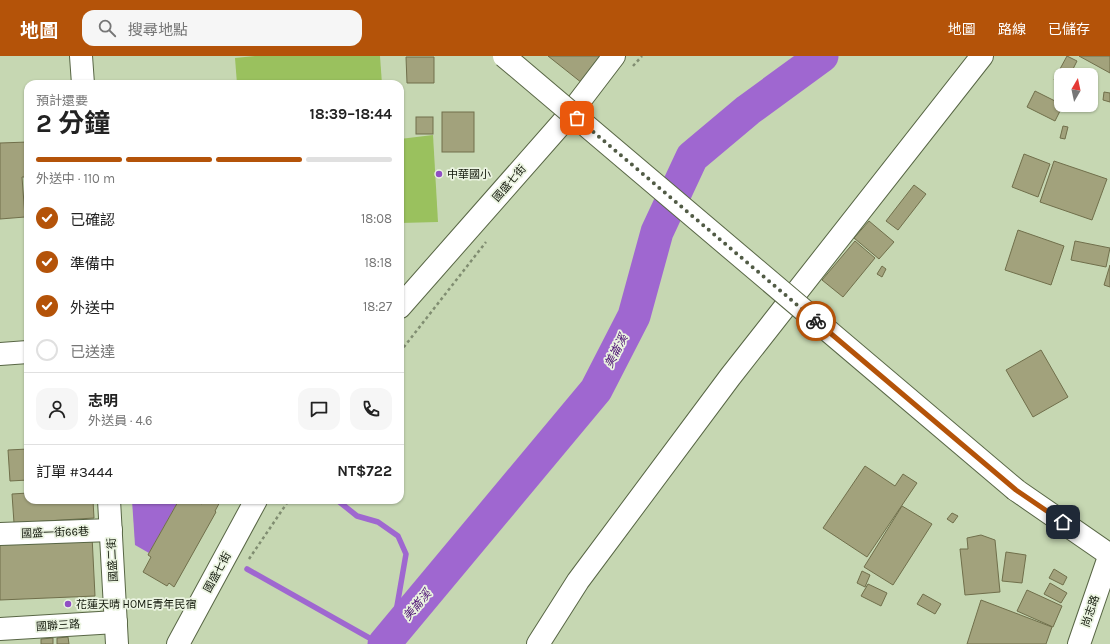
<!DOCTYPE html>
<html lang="zh-TW">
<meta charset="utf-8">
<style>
body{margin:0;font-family:Karla,"Noto Sans TC",sans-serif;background:#f6f6f6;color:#222;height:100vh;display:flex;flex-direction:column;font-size:15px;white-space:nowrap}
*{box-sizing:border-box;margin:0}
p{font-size:13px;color:#767676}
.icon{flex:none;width:22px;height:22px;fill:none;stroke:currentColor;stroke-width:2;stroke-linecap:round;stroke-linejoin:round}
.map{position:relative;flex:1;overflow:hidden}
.details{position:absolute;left:24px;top:24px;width:380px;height:424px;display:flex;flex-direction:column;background:#fff;border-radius:12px;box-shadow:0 1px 3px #0004}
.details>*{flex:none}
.needle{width:26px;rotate:9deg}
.buttons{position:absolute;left:1054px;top:12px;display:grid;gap:8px}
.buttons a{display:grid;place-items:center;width:44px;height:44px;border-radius:8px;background:#fff;box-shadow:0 1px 3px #0004;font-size:20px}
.pin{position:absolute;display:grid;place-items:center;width:34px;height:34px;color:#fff;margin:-17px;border-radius:8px;box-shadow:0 2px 6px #0006}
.courier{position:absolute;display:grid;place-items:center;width:40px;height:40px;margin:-20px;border:3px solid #b45309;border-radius:50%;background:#fff;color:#222;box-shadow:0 1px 5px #0007}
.overview em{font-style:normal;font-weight:700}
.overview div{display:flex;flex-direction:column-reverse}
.overview{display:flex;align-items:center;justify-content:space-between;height:68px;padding:0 12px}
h1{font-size:26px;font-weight:700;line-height:30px}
.bar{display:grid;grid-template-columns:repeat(4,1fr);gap:6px 4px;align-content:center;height:48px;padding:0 12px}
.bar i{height:5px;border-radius:3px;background:#e0e0e0}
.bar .on{background:#b45309}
.bar p{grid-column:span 4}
.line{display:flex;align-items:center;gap:10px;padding:0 12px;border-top:1px solid #e0e0e0}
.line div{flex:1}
.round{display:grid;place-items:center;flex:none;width:42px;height:42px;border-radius:12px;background:#f6f6f6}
ol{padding:0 12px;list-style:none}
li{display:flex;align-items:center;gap:12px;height:44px}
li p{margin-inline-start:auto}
li .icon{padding:4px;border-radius:50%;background:#b45309;color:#fff;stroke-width:4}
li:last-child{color:#767676}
li i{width:22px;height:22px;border:2px solid #e0e0e0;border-radius:50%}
header{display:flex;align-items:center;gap:24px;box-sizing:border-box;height:56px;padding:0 20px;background:#b45309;color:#fff}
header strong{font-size:19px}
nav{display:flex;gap:22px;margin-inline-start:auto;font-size:14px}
.search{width:280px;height:36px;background:#f6f6f6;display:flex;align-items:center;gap:10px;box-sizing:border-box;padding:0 14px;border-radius:12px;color:#767676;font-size:15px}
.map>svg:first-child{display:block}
</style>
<header>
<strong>地圖</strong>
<div class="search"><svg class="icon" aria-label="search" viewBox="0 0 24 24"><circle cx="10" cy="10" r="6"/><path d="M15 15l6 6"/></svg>搜尋地點</div>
<nav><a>地圖</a><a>路線</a><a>已儲存</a></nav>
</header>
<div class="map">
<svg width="1110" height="588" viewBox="0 0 1110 588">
<rect width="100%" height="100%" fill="#c6d7b2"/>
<!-- green -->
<g fill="#9ac15e">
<path d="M 255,0 L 380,0 L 382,28 L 237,28 L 235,2 Z"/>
<path d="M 433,79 L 438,166 L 400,167 L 400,83 Z"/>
</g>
<!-- water -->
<path fill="#9f67d0" d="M 132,444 L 179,444 L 149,497 L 135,489 Z"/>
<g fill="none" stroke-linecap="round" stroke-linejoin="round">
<!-- stream -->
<g stroke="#9f67d0" stroke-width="5.5">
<path d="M 337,444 L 357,460 L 378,466 L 398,480 L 406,498 L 392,579"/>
<path d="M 247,513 L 380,588"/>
</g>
<!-- river -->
<path stroke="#9f67d0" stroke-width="33" d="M 384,588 L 596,334 L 634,260 L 657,176 L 692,101 L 748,54 L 822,0"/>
</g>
<!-- building -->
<g fill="#a2a27c" stroke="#706f4b">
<path d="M 548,0 L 602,0 L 582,27 Z"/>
<path d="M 1067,0 L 1077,5 L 1070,19 L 1061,19 L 1061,28 L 1054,24 Z"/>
<path d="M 1079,0 L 1110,0 L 1110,17 Z"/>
<path d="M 406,1 L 434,1 L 434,27 L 407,27 Z"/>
<path d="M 1035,35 L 1063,49 L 1055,65 L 1027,51 Z"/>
<path d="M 1104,36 L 1110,37 L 1110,46 L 1103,44 Z"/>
<rect x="442" y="56" width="32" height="40"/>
<rect x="416" y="61" width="17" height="17"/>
<path d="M 1063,70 L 1068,71 L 1065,83 L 1060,82 Z"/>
<path d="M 28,86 L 28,121 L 22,121 L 25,161 L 0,163 L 0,87 Z"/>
<path d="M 1024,98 L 1050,108 L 1038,141 L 1012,131 Z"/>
<path d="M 1054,105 L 1107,123 L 1092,164 L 1040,146 Z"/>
<path d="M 914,129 L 926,138 L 898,174 L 886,165 Z"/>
<path d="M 869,165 L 894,186 L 879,203 L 854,182 Z"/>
<path d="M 1018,174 L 1064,190 L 1051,229 L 1005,214 Z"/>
<path d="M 855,185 L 875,202 L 843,241 L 822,224 Z"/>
<path d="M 1075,185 L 1110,192 L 1106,211 L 1071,204 Z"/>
<path d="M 1110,209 L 1110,231 L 1104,229 Z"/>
<path d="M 882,210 L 886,213 L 882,221 L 877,218 Z"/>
<path d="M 1041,294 L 1068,341 L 1033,361 L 1006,314 Z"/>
<path d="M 28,393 L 28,424 L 10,425 L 8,394 Z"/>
<path d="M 865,410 L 895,430 L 903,418 L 917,427 L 867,501 L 823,472 Z"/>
<path d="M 28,437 L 28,444 L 93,444 L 94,462 L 14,467 L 12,438 Z"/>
<path d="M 179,444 L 195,444 L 202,448 L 203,444 L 223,444 L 221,444 L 215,455 L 216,456 L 174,531 L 169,527 L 167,530 L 143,516 L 151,501 L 148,499 L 149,497 Z"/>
<path d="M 902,450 L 932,468 L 893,529 L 864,511 Z"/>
<path d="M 952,457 L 958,460 L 953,467 L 947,463 Z"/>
<path d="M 981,479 L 995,484 L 1000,536 L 965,539 L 960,493 L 968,493 L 967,482 Z"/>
<path d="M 92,480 L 95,540 L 0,544 L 0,484 Z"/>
<path d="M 1006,496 L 1026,499 L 1022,527 L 1002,525 Z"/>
<path d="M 1054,513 L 1067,521 L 1063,529 L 1049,522 Z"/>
<path d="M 862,515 L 870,519 L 865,531 L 857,527 Z"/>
<path d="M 1050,527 L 1067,537 L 1061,547 L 1044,538 Z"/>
<path d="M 868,528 L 887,537 L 881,550 L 861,540 Z"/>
<path d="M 1027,534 L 1062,550 L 1053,571 L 1017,555 Z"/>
<path d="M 923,538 L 941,548 L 935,558 L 917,548 Z"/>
<path d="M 981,544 L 1052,571 L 1046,588 L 967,588 Z"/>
<path d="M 68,581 L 69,588 L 57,588 L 57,582 Z"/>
<path d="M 53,582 L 53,588 L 41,588 L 41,583 Z"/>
</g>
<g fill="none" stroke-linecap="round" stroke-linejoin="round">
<defs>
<g id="minor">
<path d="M 81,0 L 83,28"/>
<path d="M 400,251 L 569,59 L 614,0"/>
<path d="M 0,298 L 28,296"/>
<path d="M 1016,434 L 1110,499"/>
<path d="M 109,444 L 117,588"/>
<path d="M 0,478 L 111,474"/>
<path d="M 0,573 L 116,566"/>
<path d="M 178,588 L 256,444"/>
<path d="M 538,588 L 578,525 L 730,321 L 982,0"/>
<path d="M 1079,588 L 1110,498"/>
</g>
</defs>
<!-- minor casing -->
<use href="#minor" stroke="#586645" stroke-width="24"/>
<!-- path -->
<g stroke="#808d71" stroke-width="2.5" stroke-dasharray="3 3" stroke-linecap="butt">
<path d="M 633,10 L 642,0"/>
<path d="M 400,296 L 486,186"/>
<path d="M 249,503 L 289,444"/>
</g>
<!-- minor -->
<use href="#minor" stroke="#fff" stroke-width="22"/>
<defs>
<path id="minor-bridge" d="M 504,0 L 1016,434"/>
</defs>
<!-- minor-bridge casing -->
<use href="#minor-bridge" stroke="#586645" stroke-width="24" stroke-linecap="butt"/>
<!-- minor-bridge -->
<use href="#minor-bridge" stroke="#fff" stroke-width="22"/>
</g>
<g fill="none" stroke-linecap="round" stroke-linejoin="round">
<!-- done -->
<path stroke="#515b45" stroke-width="4" stroke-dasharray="0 7.2" d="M 577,62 L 816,265"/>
<!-- route -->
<path stroke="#b45309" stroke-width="5" d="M 816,265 L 1016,434 L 1063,466"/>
</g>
<!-- markers -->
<g fill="#904fc4" stroke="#ebf4e1" stroke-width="1.5">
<circle cx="439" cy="118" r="4"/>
<circle cx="68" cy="548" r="4"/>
</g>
<g text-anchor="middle" stroke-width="3.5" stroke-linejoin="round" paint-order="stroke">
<!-- poi labels -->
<g font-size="11" fill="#12180b" stroke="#ebf4e1" text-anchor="start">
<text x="447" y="122">中華國小</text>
<text x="76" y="552">花蓮天晴 HOME青年民宿</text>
</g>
<!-- street labels -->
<g font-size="11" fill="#12180b" stroke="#ebf4e1">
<text transform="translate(509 127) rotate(-49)" y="4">國盛七街</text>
<text transform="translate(55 476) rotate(-2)" y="4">國盛一街66巷</text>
<text transform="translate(112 504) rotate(-93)" y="4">國盛二街</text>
<text transform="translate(217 516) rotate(-61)" y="4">國盛七街</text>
<text transform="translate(1090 555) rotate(-71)" y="4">尚志路</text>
<text transform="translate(58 569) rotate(-4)" y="4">國聯三路</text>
</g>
<!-- water labels -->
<g font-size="12" font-style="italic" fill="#501677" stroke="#ebf4e1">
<text transform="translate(616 295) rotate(-63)" y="4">美崙溪</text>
<text transform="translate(417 549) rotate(-50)" y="4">美崙溪</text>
</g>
</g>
</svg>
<div class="buttons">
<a><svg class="needle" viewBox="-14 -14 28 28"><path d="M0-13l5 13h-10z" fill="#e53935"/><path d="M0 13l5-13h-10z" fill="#767676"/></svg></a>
</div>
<div class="pin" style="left:577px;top:62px;background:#ea580c"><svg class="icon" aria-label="bag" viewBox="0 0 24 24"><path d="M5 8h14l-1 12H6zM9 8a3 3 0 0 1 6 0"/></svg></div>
<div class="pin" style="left:1063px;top:466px;background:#1f2937"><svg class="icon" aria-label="home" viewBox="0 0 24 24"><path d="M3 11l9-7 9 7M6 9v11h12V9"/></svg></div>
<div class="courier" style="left:816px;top:265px"><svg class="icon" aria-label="bike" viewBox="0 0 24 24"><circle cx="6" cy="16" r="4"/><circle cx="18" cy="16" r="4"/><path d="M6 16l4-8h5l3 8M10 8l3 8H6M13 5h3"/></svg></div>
<section class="details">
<div class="overview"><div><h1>2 分鐘</h1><p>預計還要</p></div><em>18:39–18:44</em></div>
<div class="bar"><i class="on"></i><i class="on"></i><i class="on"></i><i></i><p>外送中 · 110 m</p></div>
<ol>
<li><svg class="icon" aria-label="check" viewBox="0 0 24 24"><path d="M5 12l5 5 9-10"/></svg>已確認<p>18:08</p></li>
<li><svg class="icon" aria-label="check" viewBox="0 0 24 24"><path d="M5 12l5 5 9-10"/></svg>準備中<p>18:18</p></li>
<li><svg class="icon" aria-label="check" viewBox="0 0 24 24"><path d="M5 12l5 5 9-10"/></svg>外送中<p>18:27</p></li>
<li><i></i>已送達</li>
</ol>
<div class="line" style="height:72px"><a class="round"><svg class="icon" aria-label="person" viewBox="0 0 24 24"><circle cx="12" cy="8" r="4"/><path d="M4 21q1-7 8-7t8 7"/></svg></a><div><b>志明</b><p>外送員 · 4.6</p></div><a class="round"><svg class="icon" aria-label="chat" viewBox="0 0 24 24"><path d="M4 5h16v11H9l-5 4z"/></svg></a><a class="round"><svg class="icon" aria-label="phone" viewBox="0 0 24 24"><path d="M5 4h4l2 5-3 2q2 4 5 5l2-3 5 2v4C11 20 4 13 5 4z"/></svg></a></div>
<div class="line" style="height:52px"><div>訂單 #3444</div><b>NT$722</b></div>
</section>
</div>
